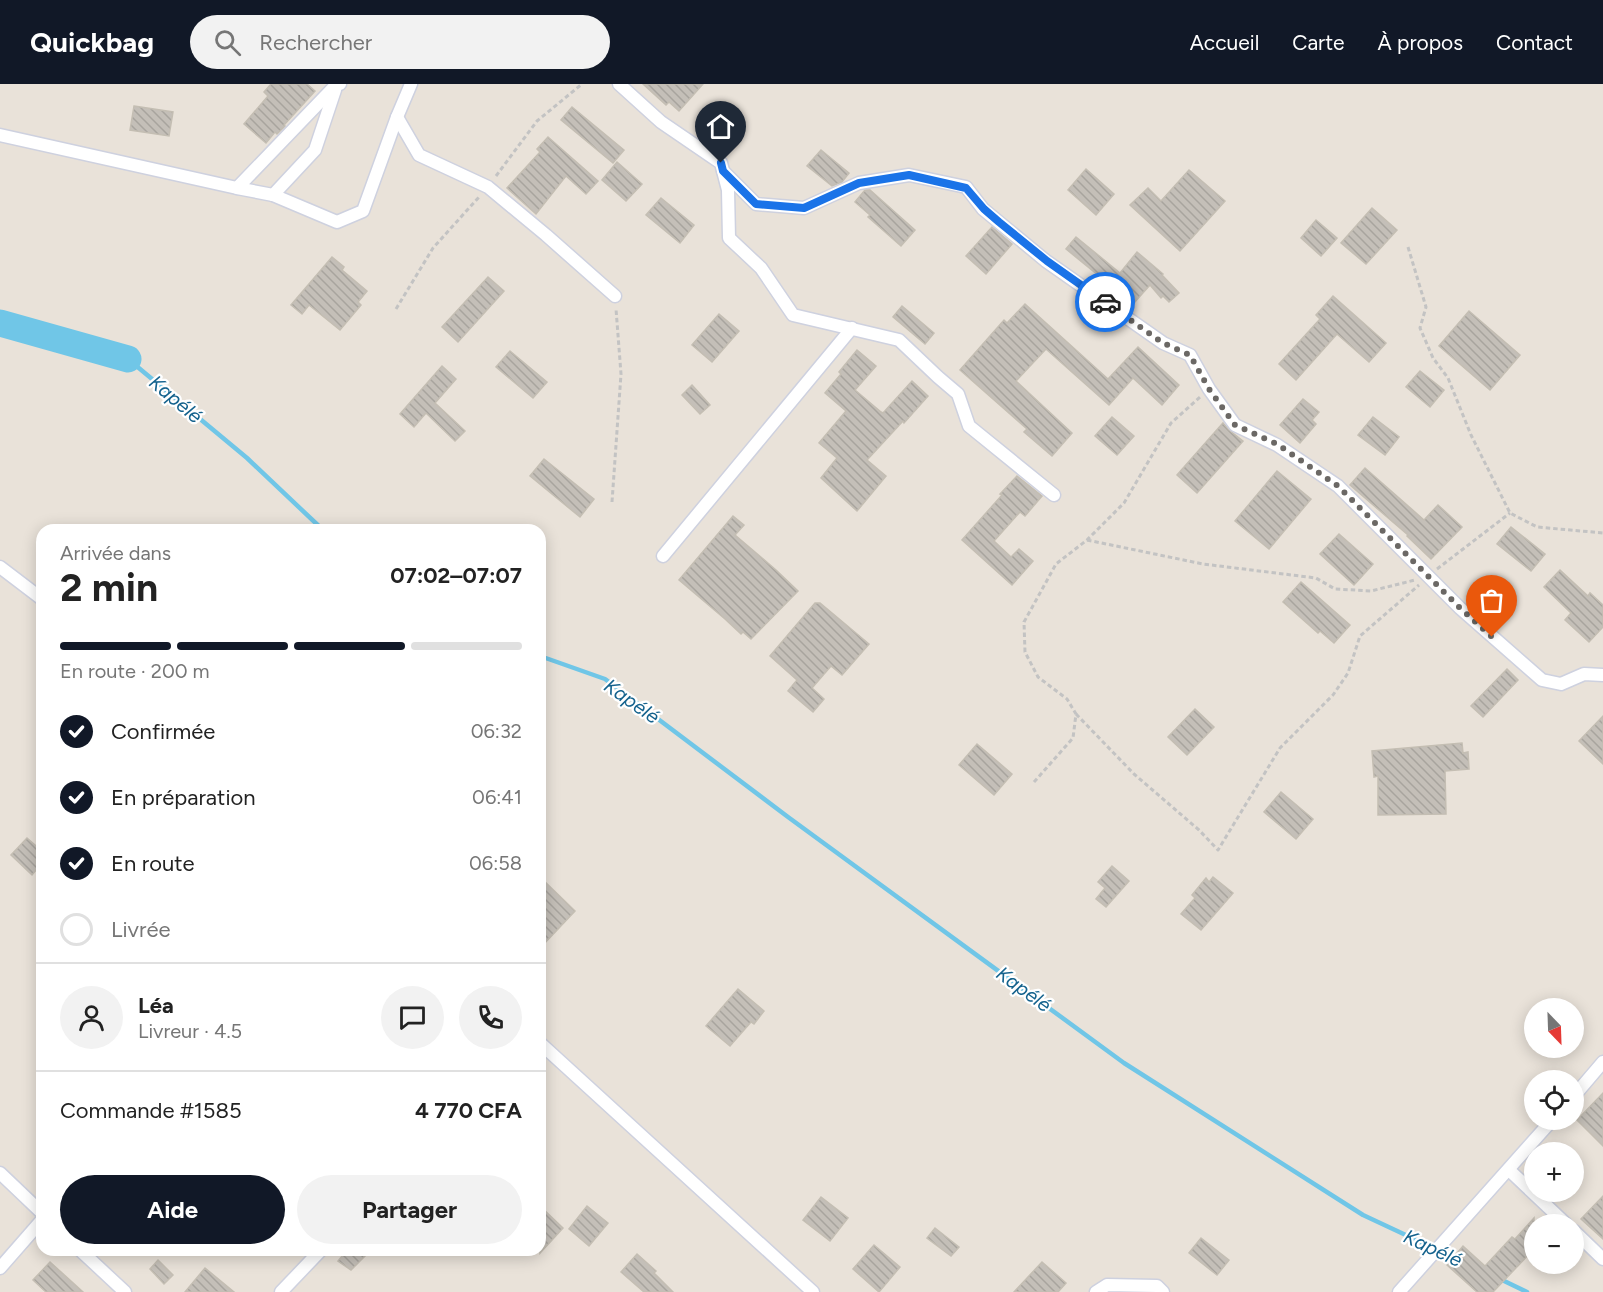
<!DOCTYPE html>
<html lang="fr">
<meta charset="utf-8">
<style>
body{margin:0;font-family:Figtree,sans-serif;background:#f2f2f2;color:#222;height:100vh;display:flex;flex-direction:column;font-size:22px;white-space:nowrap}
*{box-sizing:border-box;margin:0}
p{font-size:20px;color:#767676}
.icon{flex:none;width:33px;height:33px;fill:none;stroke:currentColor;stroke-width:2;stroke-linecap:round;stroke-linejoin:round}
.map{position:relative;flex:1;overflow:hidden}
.details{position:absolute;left:36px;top:440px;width:510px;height:732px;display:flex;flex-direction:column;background:#fff;border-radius:18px;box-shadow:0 3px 15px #0003}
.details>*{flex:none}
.needle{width:39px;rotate:157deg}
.buttons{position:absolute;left:1524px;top:914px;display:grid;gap:12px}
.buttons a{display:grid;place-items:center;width:60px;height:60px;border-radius:50%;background:#fff;box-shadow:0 3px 15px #0003;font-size:30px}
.pin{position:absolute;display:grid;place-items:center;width:51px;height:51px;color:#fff;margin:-62px -26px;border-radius:50% 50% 50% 0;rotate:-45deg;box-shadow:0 0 6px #0007}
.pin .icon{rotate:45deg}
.courier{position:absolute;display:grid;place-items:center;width:60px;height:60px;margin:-30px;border:4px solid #1a73e8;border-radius:50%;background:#fff;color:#222;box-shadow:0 2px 8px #0007}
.head em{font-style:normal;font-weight:700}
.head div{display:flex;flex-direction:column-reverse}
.head{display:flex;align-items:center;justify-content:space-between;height:102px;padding:0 24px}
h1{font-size:39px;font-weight:700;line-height:45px}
.bar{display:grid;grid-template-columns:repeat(4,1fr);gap:9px 6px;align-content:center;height:72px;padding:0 24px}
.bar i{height:8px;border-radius:4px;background:#e0e0e0}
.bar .current{background:#111827}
.bar p{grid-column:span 4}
.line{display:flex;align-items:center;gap:15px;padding:0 24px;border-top:2px solid #e0e0e0}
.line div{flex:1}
.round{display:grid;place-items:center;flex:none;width:63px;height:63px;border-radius:32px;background:#f2f2f2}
ol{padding:0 24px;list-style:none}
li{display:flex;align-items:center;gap:18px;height:66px}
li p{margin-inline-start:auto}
li .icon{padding:6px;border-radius:50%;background:#111827;color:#fff;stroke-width:4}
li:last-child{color:#767676}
li i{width:33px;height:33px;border:3px solid #e0e0e0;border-radius:50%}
.cta{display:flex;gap:12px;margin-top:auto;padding:12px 24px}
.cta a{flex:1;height:69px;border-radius:36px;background:#111827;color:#fff;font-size:24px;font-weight:700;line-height:69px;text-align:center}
.cta a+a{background:#f2f2f2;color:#222}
header{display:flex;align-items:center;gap:36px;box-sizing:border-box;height:84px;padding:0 30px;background:#111827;color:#fff}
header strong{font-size:28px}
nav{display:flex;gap:33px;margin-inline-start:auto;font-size:21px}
.search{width:420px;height:54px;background:#f2f2f2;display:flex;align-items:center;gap:15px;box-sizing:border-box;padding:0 21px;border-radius:33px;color:#767676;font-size:22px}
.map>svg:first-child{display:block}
</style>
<header>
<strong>Quickbag</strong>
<div class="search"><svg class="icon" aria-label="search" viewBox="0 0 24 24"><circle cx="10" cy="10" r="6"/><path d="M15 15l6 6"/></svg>Rechercher</div>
<nav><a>Accueil</a><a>Carte</a><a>À propos</a><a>Contact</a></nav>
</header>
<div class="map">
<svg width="1603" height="1208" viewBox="0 0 1603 1208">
<defs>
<pattern id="building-back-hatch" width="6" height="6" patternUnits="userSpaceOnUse" patternTransform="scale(1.5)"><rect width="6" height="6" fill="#c4bfb8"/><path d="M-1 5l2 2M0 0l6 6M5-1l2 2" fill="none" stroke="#a8a49e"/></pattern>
</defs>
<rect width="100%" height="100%" fill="#e9e2d9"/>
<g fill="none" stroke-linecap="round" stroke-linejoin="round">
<!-- stream -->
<g stroke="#70c6e7" stroke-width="4.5">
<path d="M 128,275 L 247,374 L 323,446"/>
<path d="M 540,572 L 605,595 L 788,733 L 1124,979 L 1363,1131 L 1457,1175"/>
<path d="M 1500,1195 L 1527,1208"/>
</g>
<!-- river -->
<path stroke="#70c6e7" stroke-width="27" d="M 0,239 L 128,275"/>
</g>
<!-- building -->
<g fill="url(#building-back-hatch)" stroke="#c4beb3" stroke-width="1.5">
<path d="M 271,0 L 307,0 L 315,7 L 284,41 L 285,42 L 277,50 L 275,48 L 266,59 L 244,40 L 268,12 L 264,8 Z"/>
<path d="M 643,0 L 703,0 L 679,27 L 669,18 L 666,21 Z"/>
<path d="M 134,22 L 173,28 L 169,52 L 130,46 Z"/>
<path d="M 572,23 L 624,66 L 613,79 L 561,36 Z"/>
<path d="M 548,53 L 598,97 L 586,110 L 566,92 L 536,130 L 507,104 L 540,68 L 537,65 Z"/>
<path d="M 821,66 L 849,89 L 842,98 L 832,102 L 807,82 Z"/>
<path d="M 617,78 L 642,100 L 626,117 L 602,96 Z"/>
<path d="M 1086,85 L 1114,110 L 1096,131 L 1068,106 Z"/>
<path d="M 1189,86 L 1225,117 L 1180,167 L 1130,121 L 1148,104 L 1161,117 Z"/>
<path d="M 865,106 L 870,106 L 915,146 L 901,162 L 868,133 L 870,131 L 855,118 Z"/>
<path d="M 661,114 L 694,141 L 680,159 L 646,131 Z"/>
<path d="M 1372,124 L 1397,146 L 1366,180 L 1341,159 Z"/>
<path d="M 1316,136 L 1337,154 L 1321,172 L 1301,154 Z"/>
<path d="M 992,143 L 1012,160 L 986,190 L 966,172 Z"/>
<path d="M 1076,153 L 1120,189 L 1137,168 L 1163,190 L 1162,191 L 1179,209 L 1169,218 L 1163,212 L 1161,214 L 1150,201 L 1134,219 L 1125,212 L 1126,210 L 1101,189 L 1098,191 L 1066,165 Z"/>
<path d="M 332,173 L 344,183 L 342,186 L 367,207 L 358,218 L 361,221 L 340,246 L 309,221 L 302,230 L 291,221 Z"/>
<path d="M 488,193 L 504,207 L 458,258 L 442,243 Z"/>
<path d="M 1333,212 L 1386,259 L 1369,278 L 1337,250 L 1296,296 L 1279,280 L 1320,235 L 1316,231 Z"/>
<path d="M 1025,220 L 1108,295 L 1138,263 L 1179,301 L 1162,321 L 1133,294 L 1109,321 L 1046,265 L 1016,297 L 1072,349 L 1052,372 L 1024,348 L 1027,345 L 960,286 L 1004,236 L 1007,239 Z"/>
<path d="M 902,222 L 934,249 L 925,260 L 893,233 Z"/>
<path d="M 1469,227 L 1520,271 L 1490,306 L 1439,262 Z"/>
<path d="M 719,230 L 739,247 L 712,278 L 692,261 Z"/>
<path d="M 857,266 L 876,282 L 855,306 L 881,328 L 883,329 L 912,297 L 928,312 L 904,339 L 903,337 L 867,376 L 886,392 L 857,427 L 821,394 L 837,374 L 819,359 L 846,327 L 825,309 L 841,290 L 839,288 Z"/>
<path d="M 510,267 L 547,298 L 533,314 L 496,283 Z"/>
<path d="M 442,282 L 456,295 L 435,319 L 465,347 L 455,357 L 426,329 L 414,343 L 400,330 Z"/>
<path d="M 1420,287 L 1444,306 L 1430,323 L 1406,303 Z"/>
<path d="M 692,301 L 710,321 L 700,330 L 682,311 Z"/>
<path d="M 1303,315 L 1319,328 L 1312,336 L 1316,340 L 1300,359 L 1280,341 Z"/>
<path d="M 1112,333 L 1134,352 L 1117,371 L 1095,352 Z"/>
<path d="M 1373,333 L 1399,353 L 1385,371 L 1358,351 Z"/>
<path d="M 1223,339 L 1229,346 L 1243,357 L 1197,409 L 1177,391 Z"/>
<path d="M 544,375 L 594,415 L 580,433 L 530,392 Z"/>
<path d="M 1365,384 L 1424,436 L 1438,421 L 1462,443 L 1431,475 L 1407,452 L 1408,451 L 1350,401 Z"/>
<path d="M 1277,387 L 1311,415 L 1269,465 L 1235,437 Z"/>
<path d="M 1017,392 L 1042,412 L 1025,432 L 1020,428 L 994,457 L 1011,473 L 1019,465 L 1033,477 L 1012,501 L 962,456 L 1002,411 L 1000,410 Z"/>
<path d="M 733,432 L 744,441 L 735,451 L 776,486 L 798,507 L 751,555 L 743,548 L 741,550 L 725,535 L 679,496 Z"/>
<path d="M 1511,443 L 1545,470 L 1531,487 L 1497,460 Z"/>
<path d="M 1339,450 L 1373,480 L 1354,501 L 1320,470 Z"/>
<path d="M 1560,486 L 1588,512 L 1590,509 L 1603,521 L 1603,543 L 1589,558 L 1565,536 L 1571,529 L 1544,503 Z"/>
<path d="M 1301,498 L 1350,541 L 1334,559 L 1320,547 L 1318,549 L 1283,518 Z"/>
<path d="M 815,519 L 820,519 L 869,560 L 842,591 L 831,582 L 812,604 L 824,615 L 813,628 L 788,607 L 797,596 L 770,572 Z"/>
<path d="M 1507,585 L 1518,596 L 1483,633 L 1471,622 Z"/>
<path d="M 1195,625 L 1214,643 L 1187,671 L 1168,653 Z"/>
<path d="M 1603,632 L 1603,680 L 1579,657 Z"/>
<path d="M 1462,659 L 1463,669 L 1468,668 L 1469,685 L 1445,687 L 1446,730 L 1378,731 L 1378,692 L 1374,693 L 1372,667 Z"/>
<path d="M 977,660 L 1012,690 L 994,711 L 959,681 Z"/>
<path d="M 1281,708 L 1313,735 L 1296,755 L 1264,728 Z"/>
<path d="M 27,754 L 42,767 L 42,779 L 32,791 L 11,771 Z"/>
<path d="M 1112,782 L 1129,797 L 1106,823 L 1096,815 L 1105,804 L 1098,798 Z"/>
<path d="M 540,793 L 575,827 L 540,864 Z"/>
<path d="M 1213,793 L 1233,809 L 1201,846 L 1181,830 L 1195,814 L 1192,811 L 1206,794 L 1209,798 Z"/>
<path d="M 738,905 L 764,927 L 754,940 L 751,938 L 730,962 L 706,942 Z"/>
<path d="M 1603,1009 L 1603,1062 L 1577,1036 Z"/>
<path d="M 1603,1112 L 1603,1155 L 1581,1135 Z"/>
<path d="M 821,1113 L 848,1134 L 830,1157 L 803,1136 Z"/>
<path d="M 540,1122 L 563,1144 L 540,1169 Z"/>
<path d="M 587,1122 L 608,1139 L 589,1162 L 569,1145 Z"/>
<path d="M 1534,1134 L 1534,1165 L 1493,1208 L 1477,1208 L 1447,1181 L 1463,1162 L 1485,1182 L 1512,1153 L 1515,1155 Z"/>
<path d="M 935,1144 L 959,1163 L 951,1172 L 927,1154 Z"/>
<path d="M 1201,1154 L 1229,1176 L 1217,1191 L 1189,1169 Z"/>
<path d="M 874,1161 L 900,1183 L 879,1208 L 853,1185 Z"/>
<path d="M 347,1166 L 371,1166 L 351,1186 L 338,1177 Z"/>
<path d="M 637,1170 L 656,1187 L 654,1189 L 673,1208 L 644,1208 L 621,1188 Z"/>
<path d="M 158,1176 L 173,1191 L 164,1200 L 150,1185 Z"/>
<path d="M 50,1178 L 83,1208 L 46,1208 L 33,1196 Z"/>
<path d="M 1042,1178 L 1066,1199 L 1058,1208 L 1014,1208 Z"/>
<path d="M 205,1184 L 234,1208 L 185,1208 Z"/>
</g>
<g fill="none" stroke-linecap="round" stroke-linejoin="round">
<defs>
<g id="street">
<path d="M 619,0 L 661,38 L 721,79 L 728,106 L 729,154 L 761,184 L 793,231 L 899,256 L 938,293 L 958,310 L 969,342 L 1054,411"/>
<path d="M 397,33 L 419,71 L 488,103 L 546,151 L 615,212"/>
<path d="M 0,51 L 237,104 L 273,111 L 337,138 L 363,127 L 397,33 L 411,0"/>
<path d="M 723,87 L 756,120 L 804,124 L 859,99 L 909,91 L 966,103 L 983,125 L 1046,177 L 1163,259 L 1190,271 L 1209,305 L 1235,341 L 1277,361 L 1338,402 L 1460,524 L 1542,596 L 1561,600 L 1584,590 L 1603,591"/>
<path d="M 237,104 L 336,1 L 340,0"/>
<path d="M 273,111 L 315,66 L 335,6"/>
<path d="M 663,472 L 852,244"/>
<path d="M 0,483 L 42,515"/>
<path d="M 540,959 L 813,1208"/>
<path d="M 1574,1012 L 1603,978"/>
<path d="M 1509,1086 L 1566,1140"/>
<path d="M 0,1089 L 42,1129"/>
<path d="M 1574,1147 L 1603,1175"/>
<path d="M 80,1166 L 125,1208"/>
<path d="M 0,1184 L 42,1136"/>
<path d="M 281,1208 L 321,1166"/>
<path d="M 1096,1208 L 1107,1201 L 1157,1202 L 1163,1208"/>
<path d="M 1399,1208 L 1553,1035"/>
</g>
</defs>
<!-- street casing -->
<use href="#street" stroke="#ced1df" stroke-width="15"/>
<!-- path -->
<g stroke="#c3c3c3" stroke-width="3" stroke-dasharray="4.5 3" stroke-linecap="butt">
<path d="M 496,92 L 537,37 L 582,0"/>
<path d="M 1408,163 L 1426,223 L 1420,244 L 1433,274 L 1448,294 L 1471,351 L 1510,429 L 1537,443 L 1603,449"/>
<path d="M 396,225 L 433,164 L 479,113"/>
<path d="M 612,418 L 621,290 L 616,225"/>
<path d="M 1087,456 L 1203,480 L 1316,494 L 1335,505 L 1371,507 L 1415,496"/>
<path d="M 1437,485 L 1510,429"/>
<path d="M 1076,630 L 1134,690 L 1199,746 L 1218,766 L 1280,664 L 1333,611 L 1348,589 L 1360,552 L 1419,501"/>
<path d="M 1034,698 L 1073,654 L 1076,630 L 1067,615 L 1038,593 L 1025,568 L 1024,538 L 1056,480 L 1087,456 L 1124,419 L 1171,339 L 1200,313"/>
</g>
<!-- street -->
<use href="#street" stroke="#fff" stroke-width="12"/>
</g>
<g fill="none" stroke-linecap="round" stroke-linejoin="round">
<!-- done -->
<path stroke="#6b6865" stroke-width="6" stroke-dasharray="0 10.8" d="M 1105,218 L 1163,259 L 1190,271 L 1209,305 L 1235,341 L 1277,360 L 1338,402 L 1460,524 L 1492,553"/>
<!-- route -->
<path stroke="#1a73e8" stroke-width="8" d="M 721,79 L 723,87 L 756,120 L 804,124 L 859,99 L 909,91 L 966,104 L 984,125 L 999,138 L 1047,177 L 1105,218"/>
</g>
<g text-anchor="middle" stroke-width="4.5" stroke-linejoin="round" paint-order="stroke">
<!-- water labels -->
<g font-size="20" font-style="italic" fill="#14628d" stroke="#fff">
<text transform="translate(176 315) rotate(40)" y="7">Kapélé</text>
<text transform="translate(632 617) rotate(35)" y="7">Kapélé</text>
<text transform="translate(1024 905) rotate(36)" y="7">Kapélé</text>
<text transform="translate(1433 1164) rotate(25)" y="7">Kapélé</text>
</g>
</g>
</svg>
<div class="buttons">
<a><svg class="needle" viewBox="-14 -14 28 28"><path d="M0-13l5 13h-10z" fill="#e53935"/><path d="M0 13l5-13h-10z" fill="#767676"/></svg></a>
<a><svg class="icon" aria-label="locate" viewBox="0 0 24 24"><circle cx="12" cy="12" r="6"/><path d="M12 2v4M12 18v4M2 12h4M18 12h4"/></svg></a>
<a>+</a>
<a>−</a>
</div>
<div class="pin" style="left:1492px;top:553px;background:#ea580c"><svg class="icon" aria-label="bag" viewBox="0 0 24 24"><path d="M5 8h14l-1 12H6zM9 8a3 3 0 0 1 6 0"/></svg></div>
<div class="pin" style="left:721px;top:79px;background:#1f2937"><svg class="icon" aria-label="home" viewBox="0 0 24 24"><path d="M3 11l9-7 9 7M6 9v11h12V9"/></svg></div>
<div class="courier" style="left:1105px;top:218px"><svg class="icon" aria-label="car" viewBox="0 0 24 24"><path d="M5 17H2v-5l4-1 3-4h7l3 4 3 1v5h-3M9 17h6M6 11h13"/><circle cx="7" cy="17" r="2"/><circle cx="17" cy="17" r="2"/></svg></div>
<section class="details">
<div class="head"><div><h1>2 min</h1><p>Arrivée dans</p></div><em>07:02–07:07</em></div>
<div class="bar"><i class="current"></i><i class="current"></i><i class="current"></i><i></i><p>En route · 200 m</p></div>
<ol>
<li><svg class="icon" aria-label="check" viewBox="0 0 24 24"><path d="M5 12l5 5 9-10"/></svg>Confirmée<p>06:32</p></li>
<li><svg class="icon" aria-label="check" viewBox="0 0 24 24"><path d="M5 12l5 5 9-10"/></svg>En préparation<p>06:41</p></li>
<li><svg class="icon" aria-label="check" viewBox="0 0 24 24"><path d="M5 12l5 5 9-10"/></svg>En route<p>06:58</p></li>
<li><i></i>Livrée</li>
</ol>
<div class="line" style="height:108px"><a class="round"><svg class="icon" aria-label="person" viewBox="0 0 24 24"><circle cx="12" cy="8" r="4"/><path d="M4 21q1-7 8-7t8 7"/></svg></a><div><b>Léa</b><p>Livreur · 4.5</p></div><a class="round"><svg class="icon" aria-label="chat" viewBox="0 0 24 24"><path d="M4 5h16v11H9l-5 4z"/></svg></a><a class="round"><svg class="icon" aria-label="phone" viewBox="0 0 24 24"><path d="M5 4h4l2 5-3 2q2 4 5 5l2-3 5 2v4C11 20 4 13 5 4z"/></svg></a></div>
<div class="line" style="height:78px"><div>Commande #1585</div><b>4 770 CFA</b></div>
<div class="cta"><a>Aide</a><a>Partager</a></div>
</section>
</div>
